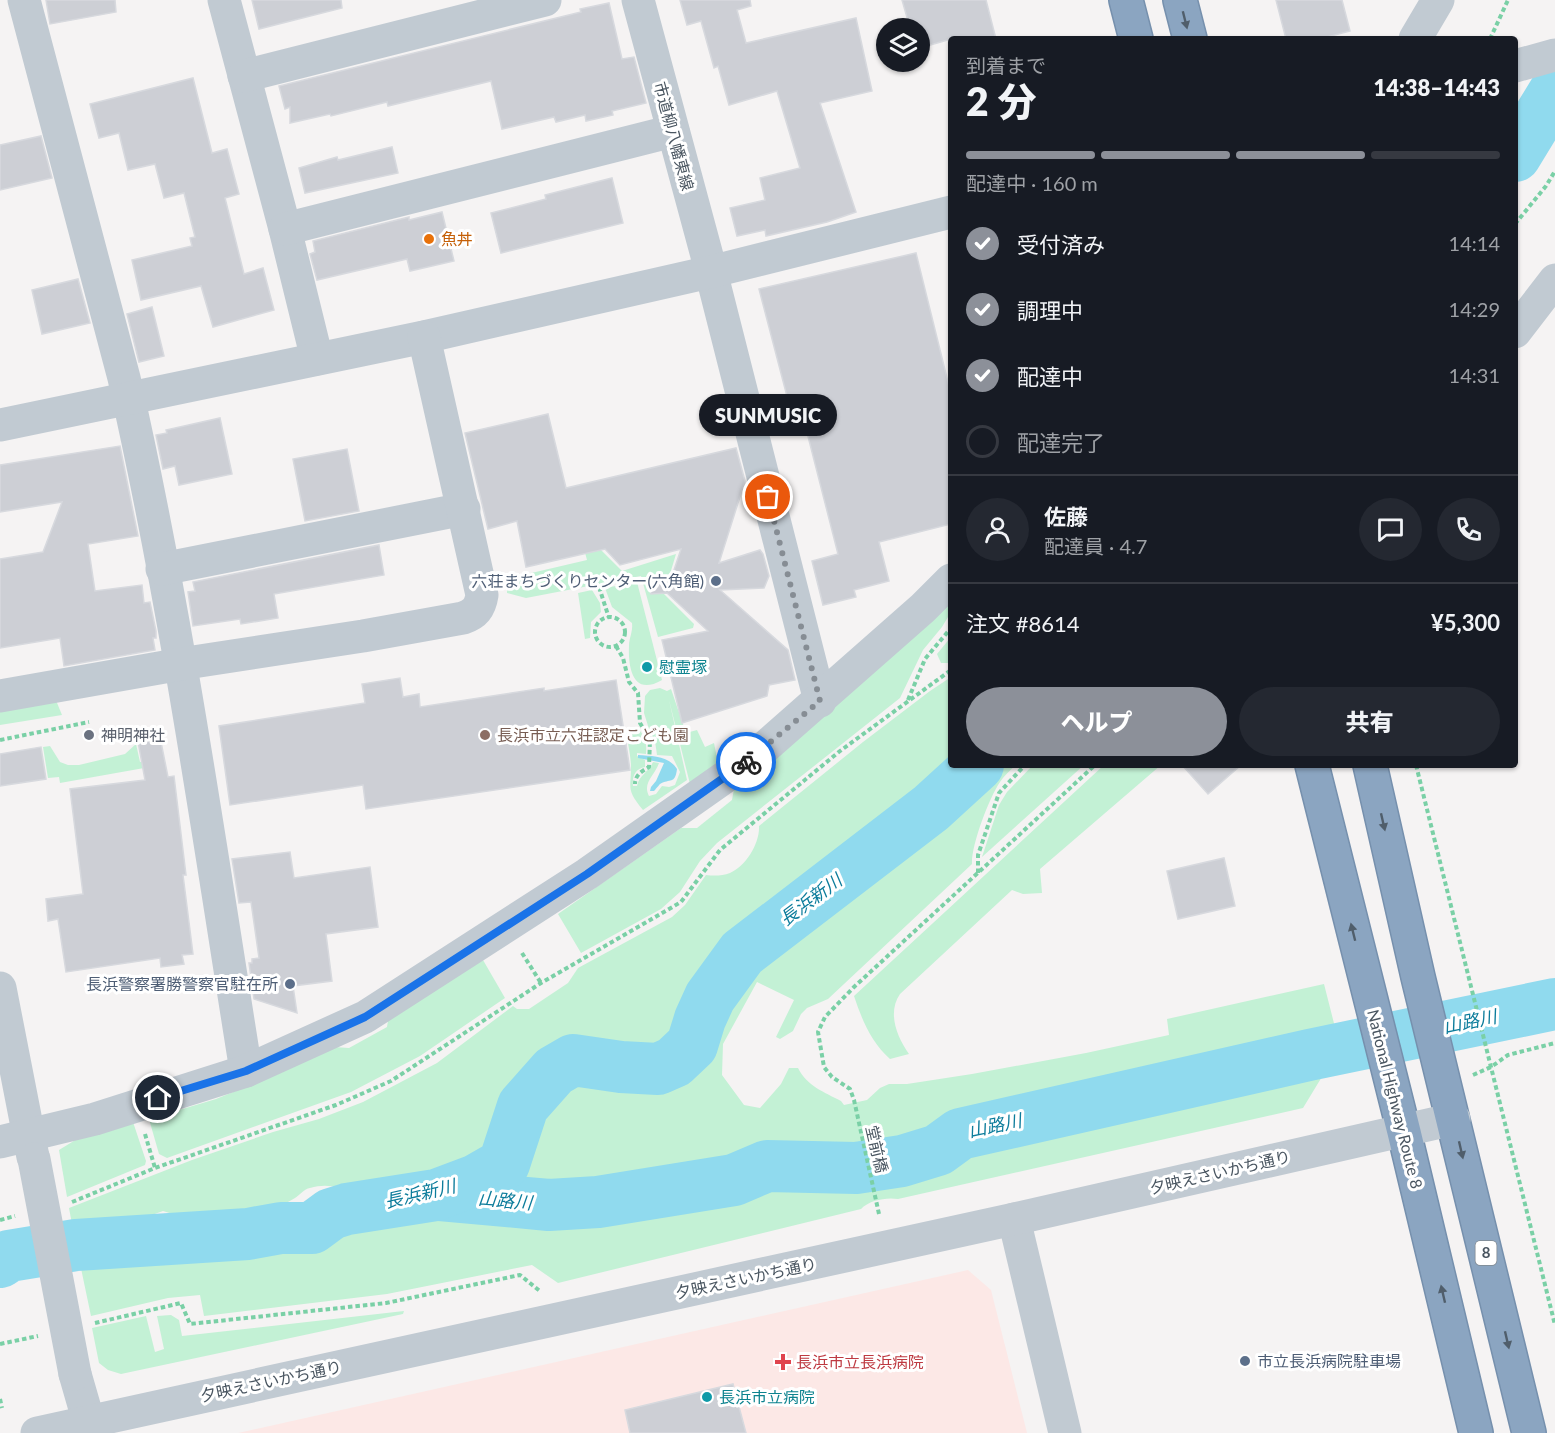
<!DOCTYPE html>
<html lang="ja">
<meta charset="utf-8">
<style>
body{margin:0;font-family:Lato,"Noto Sans JP",sans-serif;background:#242831;color:#f1f3f6;height:100vh;display:flex;flex-direction:column;font-size:22px;white-space:nowrap}
*{box-sizing:border-box;margin:0}
p{font-size:20px;color:#9ea1a6}
.icon{flex:none;width:33px;height:33px;fill:none;stroke:currentColor;stroke-width:2;stroke-linecap:round;stroke-linejoin:round}
.map{position:relative;flex:1;overflow:hidden}
.details{position:absolute;left:948px;top:36px;width:570px;height:732px;display:flex;flex-direction:column;background:#171b24;border-radius:6px;box-shadow:0 2px 4px #0004}
.details>*{flex:none}
.controls{position:absolute;left:876px;top:18px;display:grid;gap:12px}
.controls a{display:grid;place-items:center;width:54px;height:54px;border-radius:50%;background:#171b24;box-shadow:0 2px 4px #0004;font-size:30px}
.pin{position:absolute;display:grid;place-items:center;width:51px;height:51px;color:#fff;margin:-26px;border:3px solid #fff;border-radius:50%;box-shadow:0 2px 6px #0007}
.courier{position:absolute;display:grid;place-items:center;width:60px;height:60px;margin:-30px;border:4px solid #1a73e8;border-radius:50%;background:#fff;color:#222;box-shadow:0 2px 8px #0007}
.bubble{position:absolute;height:42px;border-radius:21px;background:#171b24;box-shadow:0 2px 4px #0004;font-size:20px;font-weight:800;line-height:42px;text-align:center}
.summary em{font-style:normal;font-weight:800}
.summary div{display:flex;flex-direction:column-reverse}
.summary{display:flex;align-items:center;justify-content:space-between;height:102px;padding:0 18px}
h1{font-size:39px;font-weight:800;line-height:45px}
.bar{display:grid;grid-template-columns:repeat(4,1fr);gap:9px 6px;align-content:center;height:72px;padding:0 18px}
.bar i{height:8px;border-radius:4px;background:#363941}
.bar .current{background:#8c9099}
.bar p{grid-column:span 4}
.line{display:flex;align-items:center;gap:15px;padding:0 18px;border-top:2px solid #363941}
.line div{flex:1}
.round{display:grid;place-items:center;flex:none;width:63px;height:63px;border-radius:32px;background:#242831}
ol{padding:0 18px;list-style:none}
li{display:flex;align-items:center;gap:18px;height:66px}
li p{margin-inline-start:auto}
li .icon{padding:6px;border-radius:50%;background:#8c9099;color:#fff;stroke-width:4}
li:last-child{color:#9ea1a6}
li i{width:33px;height:33px;border:3px solid #363941;border-radius:50%}
.cta{display:flex;gap:12px;margin-top:auto;padding:12px 18px}
.cta a{flex:1;height:69px;border-radius:36px;background:#8c9099;color:#fff;font-size:24px;font-weight:800;line-height:69px;text-align:center}
.cta a+a{background:#242831;color:#f1f3f6}
.map>svg:first-child{display:block}
</style>
<div class="map">
<svg width="1555" height="1433" viewBox="0 0 1555 1433">
<rect width="100%" height="100%" fill="#f5f3f3"/>
<!-- medical -->
<path fill="#fce8e6" d="M 968,1270 L 991,1290 L 1027,1433 L 238,1433 Z"/>
<!-- green -->
<g fill="#c3f1d5">
<path d="M 593,542 L 622,571 L 676,554 L 664,594 L 694,624 L 693,628 L 658,637 L 641,576 L 526,598 L 507,593 L 507,585 L 511,584 L 510,578 L 587,560 L 583,545 Z"/>
<path d="M 637,582 L 662,680 C 633,697 628,668 629,646 C 629,638 633,632 632,623 L 612,607 L 605,588 Z"/>
<path d="M 592,590 L 600,603 L 601,612 L 591,622 L 590,638 L 585,639 L 578,593 Z"/>
<path d="M 951,602 L 951,612 L 942,627 L 923,650 L 900,698 L 717,843 L 700,861 L 680,892 L 661,909 L 581,953 L 558,914 L 681,828 L 697,828 L 732,800 L 734,789 Z"/>
<path d="M 951,637 L 951,663 L 941,663 L 937,654 Z"/>
<path d="M 951,677 L 951,765 L 966,765 C 900,823 829,882 755,930 L 749,928 C 728,943 724,963 701,977 C 697,1008 691,1060 650,1061 C 631,1062 609,1057 590,1053 C 573,1050 561,1047 545,1055 L 547,1071 L 537,1079 L 511,1107 L 502,1159 C 494,1165 458,1184 449,1184 C 440,1185 430,1183 421,1185 C 405,1188 396,1196 377,1195 C 353,1195 335,1180 310,1188 C 304,1189 300,1195 295,1198 C 283,1205 274,1209 268,1221 L 248,1227 L 187,1233 L 176,1215 L 163,1211 L 141,1219 L 123,1222 L 106,1230 L 74,1235 L 69,1208 L 192,1160 L 273,1132 L 319,1119 L 363,1102 L 437,1063 L 513,1006 L 517,1009 L 529,1009 L 568,983 L 578,968 L 672,917 L 685,905 L 706,875 C 714,876 722,876 730,873 C 746,866 760,843 759,826 L 863,742 L 930,691 Z"/>
<path d="M 660,688 L 667,691 L 671,689 L 686,733 L 697,730 L 705,747 L 714,743 L 718,763 L 690,784 L 669,700 L 687,780 L 643,810 C 626,789 631,790 631,767 C 631,755 627,741 626,729 L 637,727 C 645,736 647,742 646,754 L 637,753 L 637,756 L 645,760 L 645,767 C 635,769 632,776 633,786 L 637,786 C 639,775 649,772 653,762 L 659,763 C 655,775 642,783 649,796 L 656,794 L 662,786 L 669,787 L 675,785 L 680,772 L 672,756 L 657,755 L 655,741 L 649,729 L 644,713 L 645,696 L 650,690 Z"/>
<path d="M 55,698 L 62,715 L 0,725 L 0,708 Z"/>
<path d="M 136,744 L 140,762 L 159,759 L 161,765 L 60,783 L 59,777 L 48,778 L 43,747 L 50,746 L 60,762 L 68,765 L 79,765 L 125,754 Z"/>
<path d="M 989,765 L 1016,765 C 1010,770 1004,776 1000,782 C 989,798 971,846 972,864 L 828,999 L 807,1008 L 801,1014 L 793,1031 L 780,1039 L 776,1037 L 794,1000 L 757,982 L 723,1044 L 722,1075 L 744,1105 L 760,1108 L 781,1084 L 789,1068 L 798,1068 C 807,1086 824,1092 841,1101 L 844,1105 L 867,1100 L 880,1088 L 889,1084 L 907,1084 L 972,1074 L 1086,1053 L 1169,1035 L 1167,1019 L 1324,984 L 1339,1043 L 1287,1045 L 1228,1064 L 1173,1077 L 1131,1084 L 964,1119 L 938,1128 L 922,1150 C 899,1155 876,1161 852,1162 C 812,1164 775,1154 737,1173 L 571,1197 L 524,1199 L 513,1192 L 503,1196 L 462,1195 L 461,1189 L 485,1183 L 509,1165 L 522,1118 L 531,1101 L 552,1083 L 577,1069 L 594,1069 L 631,1078 L 650,1075 L 664,1076 L 674,1072 L 699,1048 L 717,1008 L 748,958 L 771,943 L 808,912 L 922,824 Z"/>
<path d="M 1033,765 L 1084,765 L 982,857 L 999,805 L 1007,792 Z"/>
<path d="M 1104,765 L 1161,765 L 1040,869 L 1042,893 L 1023,894 L 1012,890 L 900,994 C 887,1013 897,1037 909,1054 L 890,1059 C 871,1042 862,1020 854,996 Z"/>
<path d="M 483,960 L 505,998 L 420,1056 L 351,1092 L 167,1158 L 159,1154 L 149,1119 L 216,1099 L 258,1082 L 334,1047 L 349,1048 L 387,1027 L 389,1015 Z"/>
<path d="M 1334,1057 L 1303,1108 L 898,1199 C 887,1197 869,1200 861,1209 L 558,1283 L 532,1265 L 387,1294 L 204,1316 L 200,1295 L 168,1298 L 91,1316 L 78,1254 L 104,1251 L 185,1251 L 234,1240 L 277,1236 L 289,1243 L 311,1243 L 335,1234 L 356,1221 L 375,1219 L 429,1204 L 455,1205 L 527,1216 L 561,1216 L 584,1209 L 622,1209 L 675,1196 L 721,1187 L 768,1172 L 795,1171 L 854,1175 L 885,1171 L 939,1158 L 955,1148 L 972,1142 L 1061,1126 L 1231,1087 L 1263,1079 L 1281,1069 Z"/>
<path d="M 133,1122 L 146,1161 L 145,1165 L 67,1197 L 59,1150 L 77,1139 Z"/>
<path d="M 404,1311 L 403,1314 L 121,1374 L 108,1370 L 99,1363 L 92,1328 L 146,1316 L 155,1352 L 164,1349 L 157,1316 L 171,1315 L 179,1320 L 182,1336 Z"/>
</g>
<!-- water -->
<path fill="#90daee" d="M 638,755 C 652,756 669,756 677,769 C 675,785 670,778 660,784 C 659,785 655,790 654,791 L 650,791 L 651,787 L 656,781 L 664,763 L 638,758 Z"/>
<g fill="none" stroke-linecap="round" stroke-linejoin="round">
<!-- river -->
<g stroke="#90daee" stroke-width="52">
<path d="M 1515,156 L 1555,91"/>
<path d="M 440,1195 L 549,1205 L 598,1202 L 734,1180 L 767,1166 L 856,1168 L 902,1161 L 938,1150 L 960,1134 L 1309,1055 L 1555,1004"/>
<path d="M 0,1262 L 9,1256 L 76,1245 L 248,1234 L 281,1228 L 312,1228 L 331,1214 L 347,1209 L 436,1195 L 476,1180 L 504,1164 L 523,1106 L 554,1071 L 573,1060 L 621,1067 L 658,1069 L 674,1062 L 692,1045 L 700,1019 L 710,997 L 742,953 L 931,808 L 978,765"/>
</g>
</g>
<!-- building -->
<g fill="#cdcfd5" stroke="#d7d9de" stroke-width="1.5">
<path d="M 46,0 L 115,0 L 116,12 L 50,24 Z"/>
<path d="M 252,0 L 341,0 L 342,8 L 259,29 Z"/>
<path d="M 680,0 L 750,0 L 751,6 L 737,10 L 746,43 L 856,18 L 872,91 L 820,103 L 856,212 L 827,222 L 766,236 L 765,230 L 737,236 L 730,208 L 765,200 L 760,178 L 800,168 L 777,91 L 729,105 L 718,66 L 714,68 L 701,21 L 687,25 Z"/>
<path d="M 902,0 L 986,0 L 996,39 L 951,39 L 920,48 L 920,28 L 910,28 Z"/>
<path d="M 1276,0 L 1342,0 L 1350,31 L 1320,39 L 1286,39 Z"/>
<path d="M 609,3 L 622,59 L 634,57 L 646,103 L 612,111 L 613,115 L 586,121 L 585,115 L 556,122 L 554,117 L 502,129 L 491,81 L 388,106 L 387,102 L 331,116 L 330,114 L 290,123 L 290,107 L 285,109 L 279,86 L 581,12 L 580,9 Z"/>
<path d="M 193,78 L 212,153 L 227,149 L 239,194 L 225,198 L 244,274 L 263,268 L 274,310 L 213,327 L 201,286 L 141,300 L 132,260 L 192,246 L 190,238 L 195,237 L 184,193 L 164,198 L 155,164 L 128,170 L 119,133 L 99,138 L 90,104 Z"/>
<path d="M 41,136 L 52,178 L 0,190 L 0,145 Z"/>
<path d="M 392,147 L 398,173 L 305,193 L 299,168 L 337,157 L 338,160 Z"/>
<path d="M 612,178 L 623,223 L 501,253 L 491,213 L 546,199 L 545,195 Z"/>
<path d="M 442,212 L 454,261 L 410,271 L 407,259 L 317,280 L 310,254 L 315,252 L 313,241 L 409,217 L 409,220 Z"/>
<path d="M 916,253 L 951,394 L 951,524 L 879,542 L 889,581 L 854,590 L 856,597 L 823,605 L 812,561 L 838,554 L 799,401 L 789,404 L 759,289 Z"/>
<path d="M 78,279 L 90,323 L 42,334 L 32,290 Z"/>
<path d="M 152,307 L 164,356 L 139,362 L 127,314 Z"/>
<path d="M 548,414 L 566,488 L 736,448 L 745,481 L 719,563 L 760,550 L 763,554 L 769,576 L 764,588 L 720,590 L 788,650 L 795,680 L 769,685 L 767,696 L 682,723 L 662,640 L 708,631 L 667,593 L 651,594 L 650,587 L 671,579 L 681,549 L 620,565 L 605,549 L 526,567 L 517,521 L 488,529 L 465,433 Z"/>
<path d="M 220,418 L 232,474 L 179,485 L 175,466 L 163,469 L 156,435 L 167,433 L 166,430 Z"/>
<path d="M 120,446 L 138,536 L 88,544 L 95,591 L 142,585 L 144,603 L 150,602 L 156,631 L 156,638 L 153,638 L 155,650 L 64,666 L 60,638 L 0,648 L 0,559 L 43,552 L 62,502 L 0,512 L 0,465 Z"/>
<path d="M 347,449 L 359,511 L 305,521 L 293,459 Z"/>
<path d="M 379,545 L 384,575 L 274,594 L 278,618 L 241,624 L 240,619 L 193,626 L 188,592 L 195,591 L 193,582 Z"/>
<path d="M 400,678 L 403,697 L 419,694 L 420,707 L 544,688 L 544,691 L 616,680 L 630,770 L 366,809 L 363,785 L 230,805 L 219,726 L 365,703 L 362,684 Z"/>
<path d="M 159,732 L 168,777 L 174,776 L 186,875 L 183,875 L 193,954 L 182,955 L 184,964 L 161,967 L 160,958 L 66,972 L 58,919 L 48,921 L 46,899 L 83,894 L 70,789 L 145,780 L 137,736 Z"/>
<path d="M 41,747 L 46,779 L 0,786 L 0,754 Z"/>
<path d="M 1182,765 L 1241,765 L 1208,794 Z"/>
<path d="M 290,852 L 294,878 L 370,867 L 378,927 L 326,934 L 332,981 L 293,986 L 297,1013 L 254,999 L 249,963 L 252,963 L 252,959 L 259,958 L 251,902 L 239,903 L 232,859 Z"/>
<path d="M 1224,858 L 1235,906 L 1178,919 L 1167,871 Z"/>
<path d="M 733,1384 L 746,1433 L 630,1433 L 625,1410 Z"/>
</g>
<g fill="none" stroke-linecap="round" stroke-linejoin="round">
<defs>
<g id="highway">
<path d="M 1126,0 L 1136,39"/>
<path d="M 1180,0 L 1190,39"/>
<path d="M 1312,765 L 1404,1132 L 1476,1433"/>
<path d="M 1370,765 L 1418,977 L 1529,1433"/>
</g>
</defs>
<!-- highway casing -->
<use href="#highway" stroke="#7690ad" stroke-width="36"/>
<!-- path -->
<g stroke="#7ad0a6" stroke-width="4" stroke-dasharray="4.5 3" stroke-linecap="butt">
<path d="M 1490,39 L 1508,0"/>
<path d="M 1515,224 L 1546,186 L 1555,171"/>
<path d="M 599,587 L 609,618"/>
<circle cx="610" cy="632" r="15"/>
<path d="M 616,646 L 623,658 L 629,682 L 638,693 L 640,723 L 650,740 L 649,767 C 642,771 635,775 635,784"/>
<path d="M 908,700 L 925,659 L 951,628"/>
<path d="M 0,740 L 89,722"/>
<path d="M 1416,765 L 1555,1325"/>
<path d="M 978,873 L 978,855 L 999,793 L 1025,765"/>
<path d="M 522,953 L 541,983"/>
<path d="M 1473,1075 L 1491,1067 L 1508,1055 L 1555,1043"/>
<path d="M 145,1134 L 155,1168"/>
<path d="M 72,1202 L 155,1168 L 336,1105 L 391,1081 L 541,983 L 681,902 L 720,850 L 840,751 L 951,670"/>
<path d="M 879,1214 L 854,1100 L 850,1089 L 832,1077 L 824,1067 L 818,1032 L 825,1017 L 854,987 L 1095,765"/>
<path d="M 0,1220 L 15,1216"/>
<path d="M 95,1323 L 181,1303 L 190,1324 L 386,1303 L 520,1275 L 541,1292"/>
<path d="M 0,1344 L 38,1336"/>
<path d="M 0,1399 L 2,1408"/>
</g>
<!-- minor -->
<g stroke="#c1cad2" stroke-width="33">
<path d="M 24,0 L 124,378 C 176,607 209,839 246,1071"/>
<path d="M 224,0 L 285,229 L 317,359"/>
<path d="M 638,0 L 706,252 L 820,701"/>
<path d="M 1415,39 L 1438,0"/>
<path d="M 1515,66 L 1555,55"/>
<path d="M 244,76 L 545,0"/>
<path d="M 285,229 L 673,131"/>
<path d="M 1515,332 L 1555,280"/>
<path d="M 0,425 L 424,337 L 710,272 L 951,212"/>
<path d="M 162,569 L 464,509"/>
<path d="M 0,696 L 193,662 L 363,636 L 463,618 C 475,614 480,608 482,595 L 424,337"/>
<path d="M 0,988 L 33,1157"/>
<path d="M 0,1142 L 95,1119 L 246,1071 L 365,1017 L 587,874 L 755,756 L 923,608 L 951,580"/>
<path d="M 1014,1219 L 1065,1433"/>
<path d="M 75,1374 L 92,1433"/>
<path d="M 37,1433 L 1014,1219 L 1454,1119"/>
</g>
<!-- highway -->
<use href="#highway" stroke="#8ba5c1" stroke-width="33"/>
<!-- minor-bridge -->
<path stroke="#c1cad2" stroke-width="33" d="M 34,1159 L 75,1374"/>
</g>
<!-- one-way arrows -->
<defs><path id="oneway-solid" d="M-6-.8H1V-3.2L6.5 0L1 3.2V.8H-6Z" transform="scale(1.5)"/></defs>
<g fill="#505e6b">
<use href="#oneway-solid" transform="translate(1185 20) rotate(76)"/>
<use href="#oneway-solid" transform="translate(1383 822) rotate(77)"/>
<use href="#oneway-solid" transform="translate(1353 932) rotate(-104)"/>
<use href="#oneway-solid" transform="translate(1461 1150) rotate(77)"/>
<use href="#oneway-solid" transform="translate(1443 1294) rotate(-103)"/>
<use href="#oneway-solid" transform="translate(1507 1340) rotate(77)"/>
</g>
<g fill="none" stroke-linecap="round" stroke-linejoin="round">
<!-- done -->
<path stroke="#868d94" stroke-width="6" stroke-dasharray="0 10.8" d="M 746,762 L 820,701 L 768,497"/>
<!-- route -->
<path stroke="#1a73e8" stroke-width="8" d="M 158,1098 L 246,1071 L 365,1017 L 587,874 L 746,762"/>
</g>
<!-- markers -->
<circle fill="#e8710a" stroke="#fff" stroke-width="2" cx="429" cy="239" r="6"/>
<g fill="#5c6f8a" stroke="#fff" stroke-width="2">
<circle cx="716" cy="581" r="6"/>
<circle cx="290" cy="984" r="6"/>
<circle cx="1245" cy="1361" r="6"/>
</g>
<g fill="#0f9aa8" stroke="#fff" stroke-width="2">
<circle cx="647" cy="667" r="6"/>
<circle cx="707" cy="1397" r="6"/>
</g>
<circle fill="#6b7280" stroke="#fff" stroke-width="2" cx="89" cy="735" r="6"/>
<circle fill="#8d6e63" stroke="#fff" stroke-width="2" cx="485" cy="735" r="6"/>
<path fill="#e0444e" stroke="#fff" stroke-width="2" d="M780 1353h6v6h6v6h-6v6h-6v-6h-6v-6h6z"/>
<g text-anchor="middle" stroke-width="6" stroke-linejoin="round" paint-order="stroke">
<!-- shield labels -->
<rect fill="#fff" stroke="#808990" stroke-width="1.5" x="1475.5" y="1241" width="21" height="24" rx="4.5"/>
<g font-size="15" font-weight="bold" fill="#4a5661">
<text x="1486" y="1258">8</text>
</g>
<!-- street labels -->
<g font-size="16" fill="#4a5661" stroke="#fff">
<text transform="translate(674 136) rotate(75)" y="6">市道柳八幡東線</text>
<text transform="translate(1395 1099) rotate(76)" y="6">National Highway Route 8</text>
<text transform="translate(877 1149) rotate(77)" y="6">堂前橋</text>
<text transform="translate(1220 1172) rotate(-13)" y="6">夕映えさいかち通り</text>
<text transform="translate(746 1278) rotate(-12)" y="6">夕映えさいかち通り</text>
<text transform="translate(271 1381) rotate(-12)" y="6">夕映えさいかち通り</text>
</g>
<!-- food labels -->
<g font-size="16" fill="#c56008" stroke="#fff" text-anchor="start">
<text x="441" y="245">魚丼</text>
</g>
<!-- service labels -->
<g font-size="16" fill="#4e5e75" stroke="#fff" text-anchor="end">
<text x="704" y="587">六荘まちづくりセンター(六角館)</text>
<text x="278" y="990">長浜警察署勝警察官駐在所</text>
<text x="1257" y="1367" text-anchor="start">市立長浜病院駐車場</text>
</g>
<!-- culture labels -->
<g font-size="16" fill="#0d838f" stroke="#fff" text-anchor="start">
<text x="659" y="673">慰霊塚</text>
<text x="719" y="1403">長浜市立病院</text>
</g>
<!-- worship labels -->
<g font-size="16" fill="#5b616d" stroke="#fff" text-anchor="start">
<text x="101" y="741">神明神社</text>
</g>
<!-- education labels -->
<g font-size="16" fill="#785e54" stroke="#fff" text-anchor="start">
<text x="497" y="741">長浜市立六荘認定こども園</text>
</g>
<!-- health labels -->
<g font-size="16" fill="#be3a42" stroke="#fff" text-anchor="start">
<text x="796" y="1368">長浜市立長浜病院</text>
</g>
<!-- water labels -->
<g font-size="18" font-style="italic" fill="#0c7c9b" stroke="#fff">
<text transform="translate(811 900) rotate(-37)" y="6">長浜新川</text>
<text transform="translate(1470 1022) rotate(-12)" y="6">山路川</text>
<text transform="translate(995 1126) rotate(-12)" y="6">山路川</text>
<text transform="translate(420 1194) rotate(-13)" y="6">長浜新川</text>
<text transform="translate(505 1201) rotate(5)" y="6">山路川</text>
</g>
</g>
</svg>
<div class="controls">
<a><svg class="icon" aria-label="layers" viewBox="0 0 24 24"><path d="M12 4l9 5-9 5-9-5zM3 14l9 5 9-5"/></svg></a>
</div>
<div class="pin" style="left:768px;top:497px;background:#ea580c"><svg class="icon" aria-label="bag" viewBox="0 0 24 24"><path d="M5 8h14l-1 12H6zM9 8a3 3 0 0 1 6 0"/></svg></div>
<div class="pin" style="left:158px;top:1098px;background:#1f2937"><svg class="icon" aria-label="home" viewBox="0 0 24 24"><path d="M3 11l9-7 9 7M6 9v11h12V9"/></svg></div>
<div class="courier" style="left:746px;top:762px"><svg class="icon" aria-label="bike" viewBox="0 0 24 24"><circle cx="6" cy="16" r="4"/><circle cx="18" cy="16" r="4"/><path d="M6 16l4-8h5l3 8M10 8l3 8H6M13 5h3"/></svg></div>
<div class="bubble" style="left:699px;top:394px;width:138px">SUNMUSIC</div>
<section class="details">
<div class="summary"><div><h1>2 分</h1><p>到着まで</p></div><em>14:38–14:43</em></div>
<div class="bar"><i class="current"></i><i class="current"></i><i class="current"></i><i></i><p>配達中 · 160 m</p></div>
<ol>
<li><svg class="icon" aria-label="check" viewBox="0 0 24 24"><path d="M5 12l5 5 9-10"/></svg>受付済み<p>14:14</p></li>
<li><svg class="icon" aria-label="check" viewBox="0 0 24 24"><path d="M5 12l5 5 9-10"/></svg>調理中<p>14:29</p></li>
<li><svg class="icon" aria-label="check" viewBox="0 0 24 24"><path d="M5 12l5 5 9-10"/></svg>配達中<p>14:31</p></li>
<li><i></i>配達完了</li>
</ol>
<div class="line" style="height:108px"><a class="round"><svg class="icon" aria-label="person" viewBox="0 0 24 24"><circle cx="12" cy="8" r="4"/><path d="M4 21q1-7 8-7t8 7"/></svg></a><div><b>佐藤</b><p>配達員 · 4.7</p></div><a class="round"><svg class="icon" aria-label="chat" viewBox="0 0 24 24"><path d="M4 5h16v11H9l-5 4z"/></svg></a><a class="round"><svg class="icon" aria-label="phone" viewBox="0 0 24 24"><path d="M5 4h4l2 5-3 2q2 4 5 5l2-3 5 2v4C11 20 4 13 5 4z"/></svg></a></div>
<div class="line" style="height:78px"><div>注文 #8614</div><b>¥5,300</b></div>
<div class="cta"><a>ヘルプ</a><a>共有</a></div>
</section>
</div>
